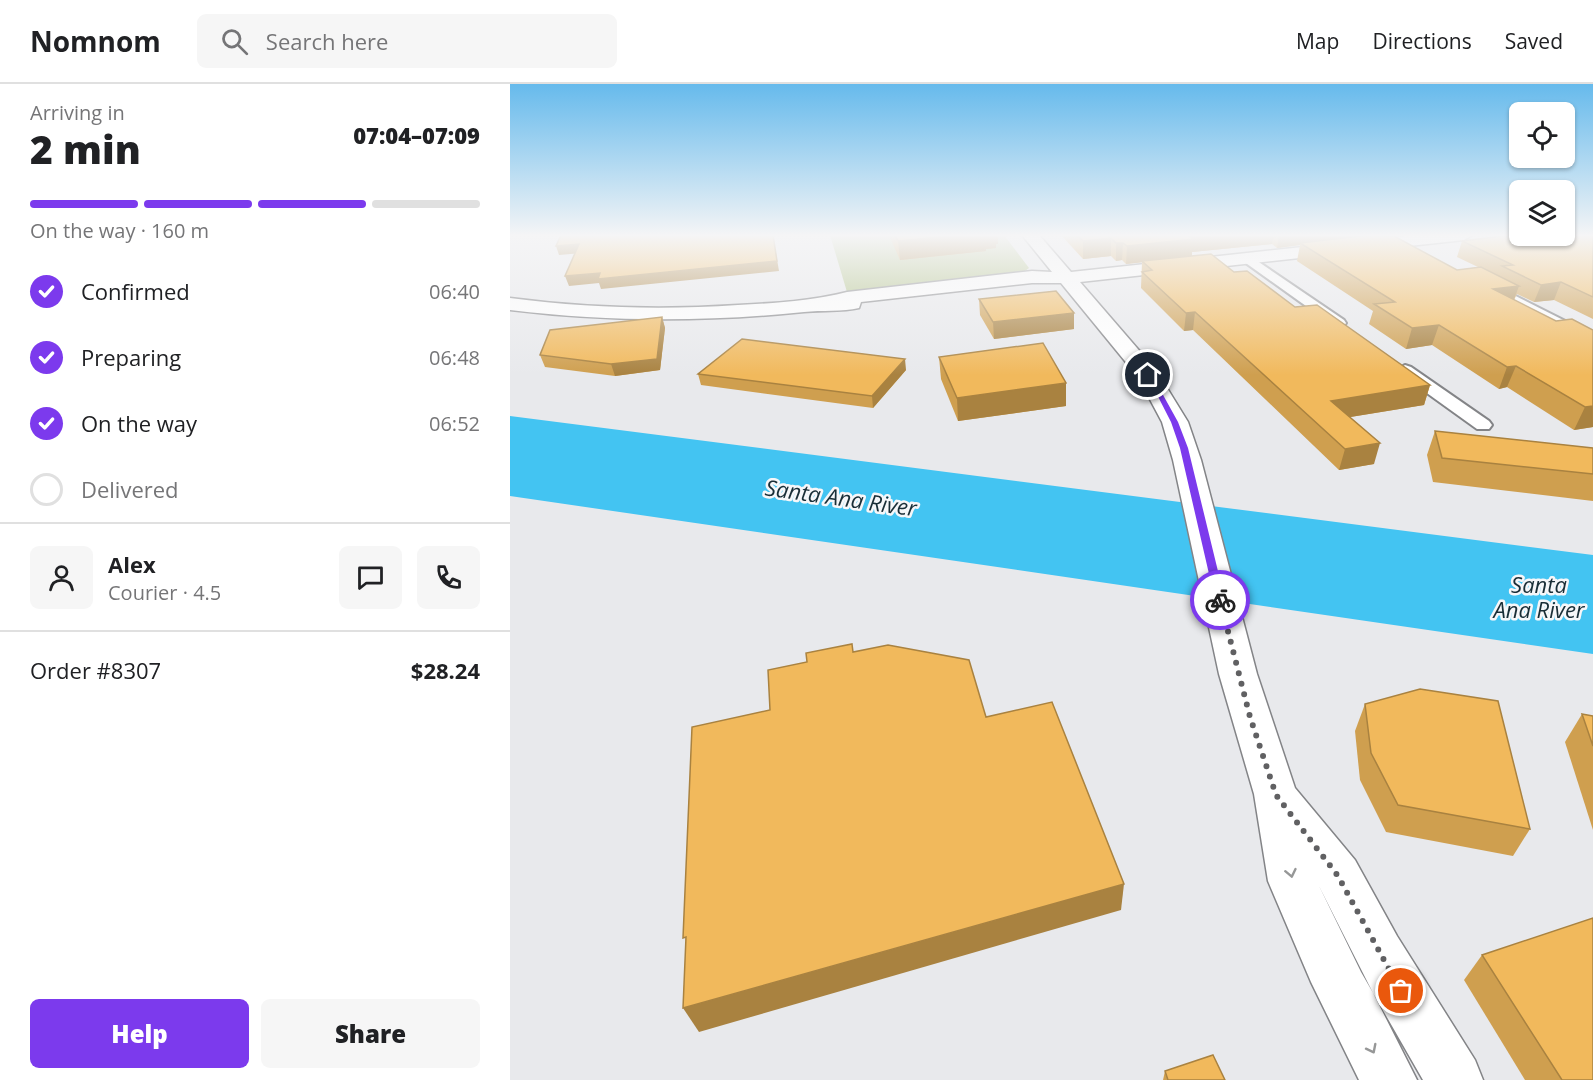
<!DOCTYPE html>
<meta charset="utf-8">
<style>
body{margin:0;font-family:"Open Sans",sans-serif;background:#f6f6f6;color:#202124;height:100vh;display:flex;flex-direction:column;font-size:22px;white-space:nowrap}
*{box-sizing:border-box;margin:0}
p{font-size:20px;color:#757577}
.icon{flex:none;width:33px;height:33px;fill:none;stroke:currentColor;stroke-width:2;stroke-linecap:round;stroke-linejoin:round}
.map{position:relative;flex:1;overflow:hidden}
.drawer{display:flex;flex-direction:column;background:#fff;width:510px}
.drawer>*{flex:none}
.controls{position:absolute;left:999px;top:18px;display:grid;gap:12px}
.controls a{display:grid;place-items:center;width:66px;height:66px;border-radius:9px;background:#fff;box-shadow:0 2px 4px #0004;font-size:30px}
.pin{position:absolute;display:grid;place-items:center;width:51px;height:51px;color:#fff;margin:-26px;border:3px solid #fff;border-radius:50%;box-shadow:0 2px 6px #0007}
.courier{position:absolute;display:grid;place-items:center;width:60px;height:60px;margin:-30px;border:4px solid #7c3aed;border-radius:50%;background:#fff;color:#222;box-shadow:0 2px 8px #0007}
.summary em{font-style:normal;font-weight:800}
.summary div{display:flex;flex-direction:column-reverse}
.summary{display:flex;align-items:center;justify-content:space-between;height:102px;padding:0 30px}
h1{font-size:39px;font-weight:800;line-height:45px}
.bar{display:grid;grid-template-columns:repeat(4,1fr);gap:9px 6px;align-content:center;height:72px;padding:0 30px}
.bar i{height:8px;border-radius:4px;background:#e0e0e0}
.bar .selected{background:#7c3aed}
.bar p{grid-column:span 4}
.line{display:flex;align-items:center;gap:15px;padding:0 30px;border-top:2px solid #e0e0e0}
.line div{flex:1}
.round{display:grid;place-items:center;flex:none;width:63px;height:63px;border-radius:9px;background:#f6f6f6}
ol{padding:0 30px;list-style:none}
li{display:flex;align-items:center;gap:18px;height:66px}
li p{margin-inline-start:auto}
li .icon{padding:6px;border-radius:50%;background:#7c3aed;color:#fff;stroke-width:4}
li:last-child{color:#757577}
li i{width:33px;height:33px;border:3px solid #e0e0e0;border-radius:50%}
.button{display:flex;gap:12px;margin-top:auto;padding:12px 30px}
.button a{flex:1;height:69px;border-radius:9px;background:#7c3aed;color:#fff;font-size:24px;font-weight:800;line-height:69px;text-align:center}
.button a+a{background:#f6f6f6;color:#202124}
header{display:flex;align-items:center;gap:36px;box-sizing:border-box;height:84px;padding:0 30px;background:#fff;border-bottom:2px solid #e0e0e0}
header strong{font-size:28px}
nav{display:flex;gap:33px;margin-inline-start:auto;font-size:21px}
.search{width:420px;height:54px;background:#f6f6f6;display:flex;align-items:center;gap:15px;box-sizing:border-box;padding:0 21px;border-radius:9px;color:#757577;font-size:22px}
main{display:flex;flex:1;min-height:0}
.map>svg:first-child{display:block}
</style>
<header>
<strong>Nomnom</strong>
<div class="search"><svg class="icon" aria-label="search" viewBox="0 0 24 24"><circle cx="10" cy="10" r="6"/><path d="M15 15l6 6"/></svg>Search here</div>
<nav><a>Map</a><a>Directions</a><a>Saved</a></nav>
</header>
<main>
<section class="drawer">
<div class="summary"><div><h1>2 min</h1><p>Arriving in</p></div><em>07:04–07:09</em></div>
<div class="bar"><i class="selected"></i><i class="selected"></i><i class="selected"></i><i></i><p>On the way · 160 m</p></div>
<ol>
<li><svg class="icon" aria-label="check" viewBox="0 0 24 24"><path d="M5 12l5 5 9-10"/></svg>Confirmed<p>06:40</p></li>
<li><svg class="icon" aria-label="check" viewBox="0 0 24 24"><path d="M5 12l5 5 9-10"/></svg>Preparing<p>06:48</p></li>
<li><svg class="icon" aria-label="check" viewBox="0 0 24 24"><path d="M5 12l5 5 9-10"/></svg>On the way<p>06:52</p></li>
<li><i></i>Delivered</li>
</ol>
<div class="line" style="height:108px"><a class="round"><svg class="icon" aria-label="person" viewBox="0 0 24 24"><circle cx="12" cy="8" r="4"/><path d="M4 21q1-7 8-7t8 7"/></svg></a><div><b>Alex</b><p>Courier · 4.5</p></div><a class="round"><svg class="icon" aria-label="chat" viewBox="0 0 24 24"><path d="M4 5h16v11H9l-5 4z"/></svg></a><a class="round"><svg class="icon" aria-label="phone" viewBox="0 0 24 24"><path d="M5 4h4l2 5-3 2q2 4 5 5l2-3 5 2v4C11 20 4 13 5 4z"/></svg></a></div>
<div class="line" style="height:78px"><div>Order #8307</div><b>$28.24</b></div>
<div class="button"><a>Help</a><a>Share</a></div>
</section>
<div class="map">
<svg width="1083" height="996" viewBox="0 0 1083 996">
<rect width="100%" height="100%" fill="#e8e9ec"/>
<!-- green -->
<path fill="#afc185" d="M 320,151 L 494,151 L 519,184 L 511,190 L 337,208 Z"/>
<!-- water -->
<path fill="#43c4f2" d="M 0,332 L 1083,471 L 1083,570 L 0,412 Z"/>
<g fill="none" stroke-linecap="round" stroke-linejoin="round">
<defs>
<g id="street">
<path d="M 737,170 L 834,236 L 836,239 L 834,242 L 824,242 L 733,177 L 733,171 Z"/>
<path d="M 978,198 L 1083,251 L 1083,261 L 973,205 L 972,202 L 973,199 Z"/>
<path d="M 895,281 L 901,283 L 979,337 L 982,341 L 979,345 L 967,345 L 889,289 L 887,286 Z"/>
</g>
<path id="secondary" d="M 512,151 L 529,151 L 561,188 L 904,151 L 962,151 L 954,156 L 570,198 L 646,286 L 678,338 L 691,376 L 747,590 L 785,704 L 845,776 L 887,852 L 965,976 L 973,996 L 913,996 L 851,888 L 809,802 L 907,996 L 849,996 L 801,898 L 758,797 L 744,710 L 709,590 L 663,376 L 652,338 L 628,293 L 551,199 L 522,199 L 351,218 L 349,224 C 333,228 311,226 294,228 C 196,238 98,238 0,226 L 0,214 C 76,224 152,226 228,221 C 265,219 302,217 337,208 L 522,187 L 542,188 Z"/>
</defs>
<!-- street casing -->
<use href="#street" stroke="#838487" stroke-width="4"/>
<!-- secondary casing -->
<use href="#secondary" stroke="#838487" stroke-width="3"/>
<!-- street -->
<use href="#street" fill="#fff" fill-rule="evenodd"/>
<!-- secondary -->
<use href="#secondary" fill="#fff" fill-rule="evenodd"/>
</g>
<!-- wall -->
<g fill="#cf9f4f">
<path d="M 379,151 L 488,151 L 488,160 L 486,160 L 486,164 L 476,165 L 476,167 L 390,176 Z"/>
<path d="M 551,151 L 849,151 L 848,153 L 947,186 L 968,183 L 947,173 L 952,157 L 1083,151 L 1083,235 L 1044,216 L 1024,218 L 1007,210 L 1004,216 L 1046,237 L 1083,246 L 1083,343 L 1064,346 L 997,303 L 989,305 L 922,261 L 896,265 L 859,240 L 863,227 L 787,177 L 790,161 L 767,164 L 762,160 L 682,168 L 682,172 L 724,188 L 920,301 L 914,321 L 840,333 L 864,380 L 829,386 L 683,246 L 674,247 L 631,204 L 632,178 L 616,180 L 612,176 L 606,177 L 601,172 L 573,175 Z"/>
<path d="M 469,215 L 564,229 L 564,245 L 484,255 L 470,231 Z"/>
<path d="M 152,233 L 155,244 L 150,286 L 105,292 L 35,283 L 30,271 Z"/>
<path d="M 429,273 L 556,299 L 556,322 L 448,337 L 431,295 Z"/>
<path d="M 396,286 L 363,324 L 191,301 L 188,290 Z"/>
<path d="M 925,347 L 1083,364 L 1083,417 L 923,398 L 917,371 Z"/>
<path d="M 855,620 L 1020,745 L 1003,772 L 876,748 L 850,696 L 845,647 Z"/>
<path d="M 1072,630 L 1083,632 L 1083,746 L 1055,658 Z"/>
<path d="M 972,871 L 1083,996 L 1015,996 L 954,896 Z"/>
<path d="M 655,987 L 715,996 L 653,996 Z"/>
</g>
<!-- shaded-wall -->
<g fill="#a98240">
<path d="M 263,151 L 269,187 L 91,205 L 89,199 L 59,202 L 55,192 L 90,189 Z"/>
<path d="M 450,151 L 488,151 L 488,160 L 486,160 L 486,164 L 476,165 L 476,167 L 390,176 L 388,157 Z"/>
<path d="M 682,151 L 764,151 L 762,160 L 682,168 L 682,173 L 616,180 L 617,162 Z"/>
<path d="M 769,151 L 848,151 L 848,155 L 790,159 L 790,161 L 767,164 Z"/>
<path d="M 601,154 L 601,172 L 573,175 L 573,157 Z"/>
<path d="M 606,159 L 613,159 L 612,176 L 606,177 Z"/>
<path d="M 69,160 L 72,169 L 49,171 L 46,162 Z"/>
<path d="M 1051,198 L 1044,216 L 1024,218 L 1031,201 Z"/>
<path d="M 1009,202 L 1002,221 L 983,205 Z"/>
<path d="M 685,228 L 683,246 L 674,247 L 676,229 Z"/>
<path d="M 564,229 L 564,245 L 484,255 L 483,238 Z"/>
<path d="M 152,233 L 155,244 L 150,286 L 105,292 L 101,280 Z"/>
<path d="M 929,241 L 922,261 L 896,265 L 902,244 Z"/>
<path d="M 395,275 L 396,286 L 363,324 L 362,312 Z"/>
<path d="M 1006,282 L 997,303 L 989,305 L 997,283 Z"/>
<path d="M 556,299 L 556,322 L 448,337 L 447,314 Z"/>
<path d="M 920,301 L 914,321 L 816,337 L 821,317 Z"/>
<path d="M 1083,322 L 1083,343 L 1064,346 L 1075,323 Z"/>
<path d="M 870,359 L 864,380 L 829,386 L 835,365 Z"/>
<path d="M 614,800 L 611,826 L 189,948 L 173,924 Z"/>
</g>
<!-- building -->
<g fill="#f1b95c" stroke="#a98240" stroke-width="1.5">
<path d="M 51,151 L 263,151 L 267,177 L 88,195 L 90,189 L 55,192 L 69,160 L 46,162 Z"/>
<path d="M 385,151 L 450,151 L 388,157 Z"/>
<path d="M 567,151 L 682,151 L 679,152 L 684,155 L 617,162 L 613,159 L 606,159 L 601,154 L 573,157 Z"/>
<path d="M 859,151 L 884,152 L 947,186 L 971,183 L 1009,202 L 983,205 L 1046,237 L 1062,235 L 1083,246 L 1083,322 L 1075,323 L 1006,282 L 997,283 L 929,241 L 902,244 L 864,220 L 885,218 L 790,159 Z"/>
<path d="M 1001,151 L 1083,151 L 1083,213 L 1051,198 L 1031,201 L 992,182 L 1003,181 L 952,157 Z"/>
<path d="M 701,170 L 724,188 L 737,187 L 785,223 L 807,221 L 920,301 L 821,317 L 870,359 L 835,365 L 685,228 L 676,229 L 632,188 L 642,186 L 632,177 Z"/>
<path d="M 546,207 L 564,229 L 483,238 L 469,215 Z"/>
<path d="M 152,233 L 147,275 L 101,280 L 30,271 L 40,246 Z"/>
<path d="M 232,255 L 395,275 L 362,312 L 188,290 Z"/>
<path d="M 533,259 L 556,299 L 447,314 L 429,273 Z"/>
<path d="M 925,347 L 1083,364 L 1083,390 L 932,374 Z"/>
<path d="M 342,560 L 343,568 L 378,561 L 459,576 L 476,633 L 542,618 L 614,800 L 173,924 L 176,853 L 173,854 L 182,643 L 260,626 L 258,586 L 297,578 L 296,569 Z"/>
<path d="M 910,605 L 988,617 L 1020,745 L 888,721 L 861,669 L 855,620 Z"/>
<path d="M 1072,630 L 1083,632 L 1083,662 Z"/>
<path d="M 1083,834 L 1083,996 L 1052,996 L 972,871 Z"/>
<path d="M 703,971 L 715,996 L 658,996 L 655,987 Z"/>
</g>
<!-- one-way arrows -->
<defs><path id="oneway-chevron" d="M-2-3.5L2.5 0L-2 3.5" fill="none" stroke-width="1.6" stroke-linecap="round" stroke-linejoin="round" transform="scale(1.5)"/></defs>
<g stroke="#969797">
<use href="#oneway-chevron" transform="translate(781 789) rotate(78)"/>
<use href="#oneway-chevron" transform="translate(862 965) rotate(63)"/>
</g>
<!-- sky -->
<linearGradient id="sky" x2="0" y2="1"><stop stop-color="#66baec"/><stop offset="0.52" stop-color="#f5f5f6"/><stop offset="1" stop-color="#f5f5f6" stop-opacity="0"/></linearGradient>
<rect width="1083" height="291" fill="url(#sky)"/>
<!-- route -->
<path fill="#7c3aed" d="M 636,289 L 642,291 L 668,338 L 678,364 L 715,516 L 714,518 L 707,518 L 705,516 L 670,364 L 661,338 Z"/>
<g fill="none" stroke-linecap="round" stroke-linejoin="round">
<!-- done -->
<path stroke="#606062" stroke-width="6" stroke-dasharray="0 10.8" d="M 710,516 L 740,633 L 766,711 L 828,792 L 891,907"/>
</g>
<g text-anchor="middle" stroke-width="5" stroke-linejoin="round" paint-order="stroke">
<!-- water labels -->
<g font-size="22" font-style="italic" fill="#192e37" stroke="#f6f7f9">
<text transform="translate(331 414) rotate(8)" y="8">Santa Ana River</text>
<text x="1029" y="509">Santa<tspan x="1029" dy="25">Ana River</tspan></text>
</g>
</g>
</svg>
<div class="controls">
<a><svg class="icon" aria-label="locate" viewBox="0 0 24 24"><circle cx="12" cy="12" r="6"/><path d="M12 2v4M12 18v4M2 12h4M18 12h4"/></svg></a>
<a><svg class="icon" aria-label="layers" viewBox="0 0 24 24"><path d="M12 4l9 5-9 5-9-5zM3 14l9 5 9-5"/></svg></a>
</div>
<div class="pin" style="left:891px;top:907px;background:#ea580c"><svg class="icon" aria-label="bag" viewBox="0 0 24 24"><path d="M5 8h14l-1 12H6zM9 8a3 3 0 0 1 6 0"/></svg></div>
<div class="pin" style="left:638px;top:291px;background:#1f2937"><svg class="icon" aria-label="home" viewBox="0 0 24 24"><path d="M3 11l9-7 9 7M6 9v11h12V9"/></svg></div>
<div class="courier" style="left:710px;top:516px"><svg class="icon" aria-label="bike" viewBox="0 0 24 24"><circle cx="6" cy="16" r="4"/><circle cx="18" cy="16" r="4"/><path d="M6 16l4-8h5l3 8M10 8l3 8H6M13 5h3"/></svg></div>
</div>
</main>
